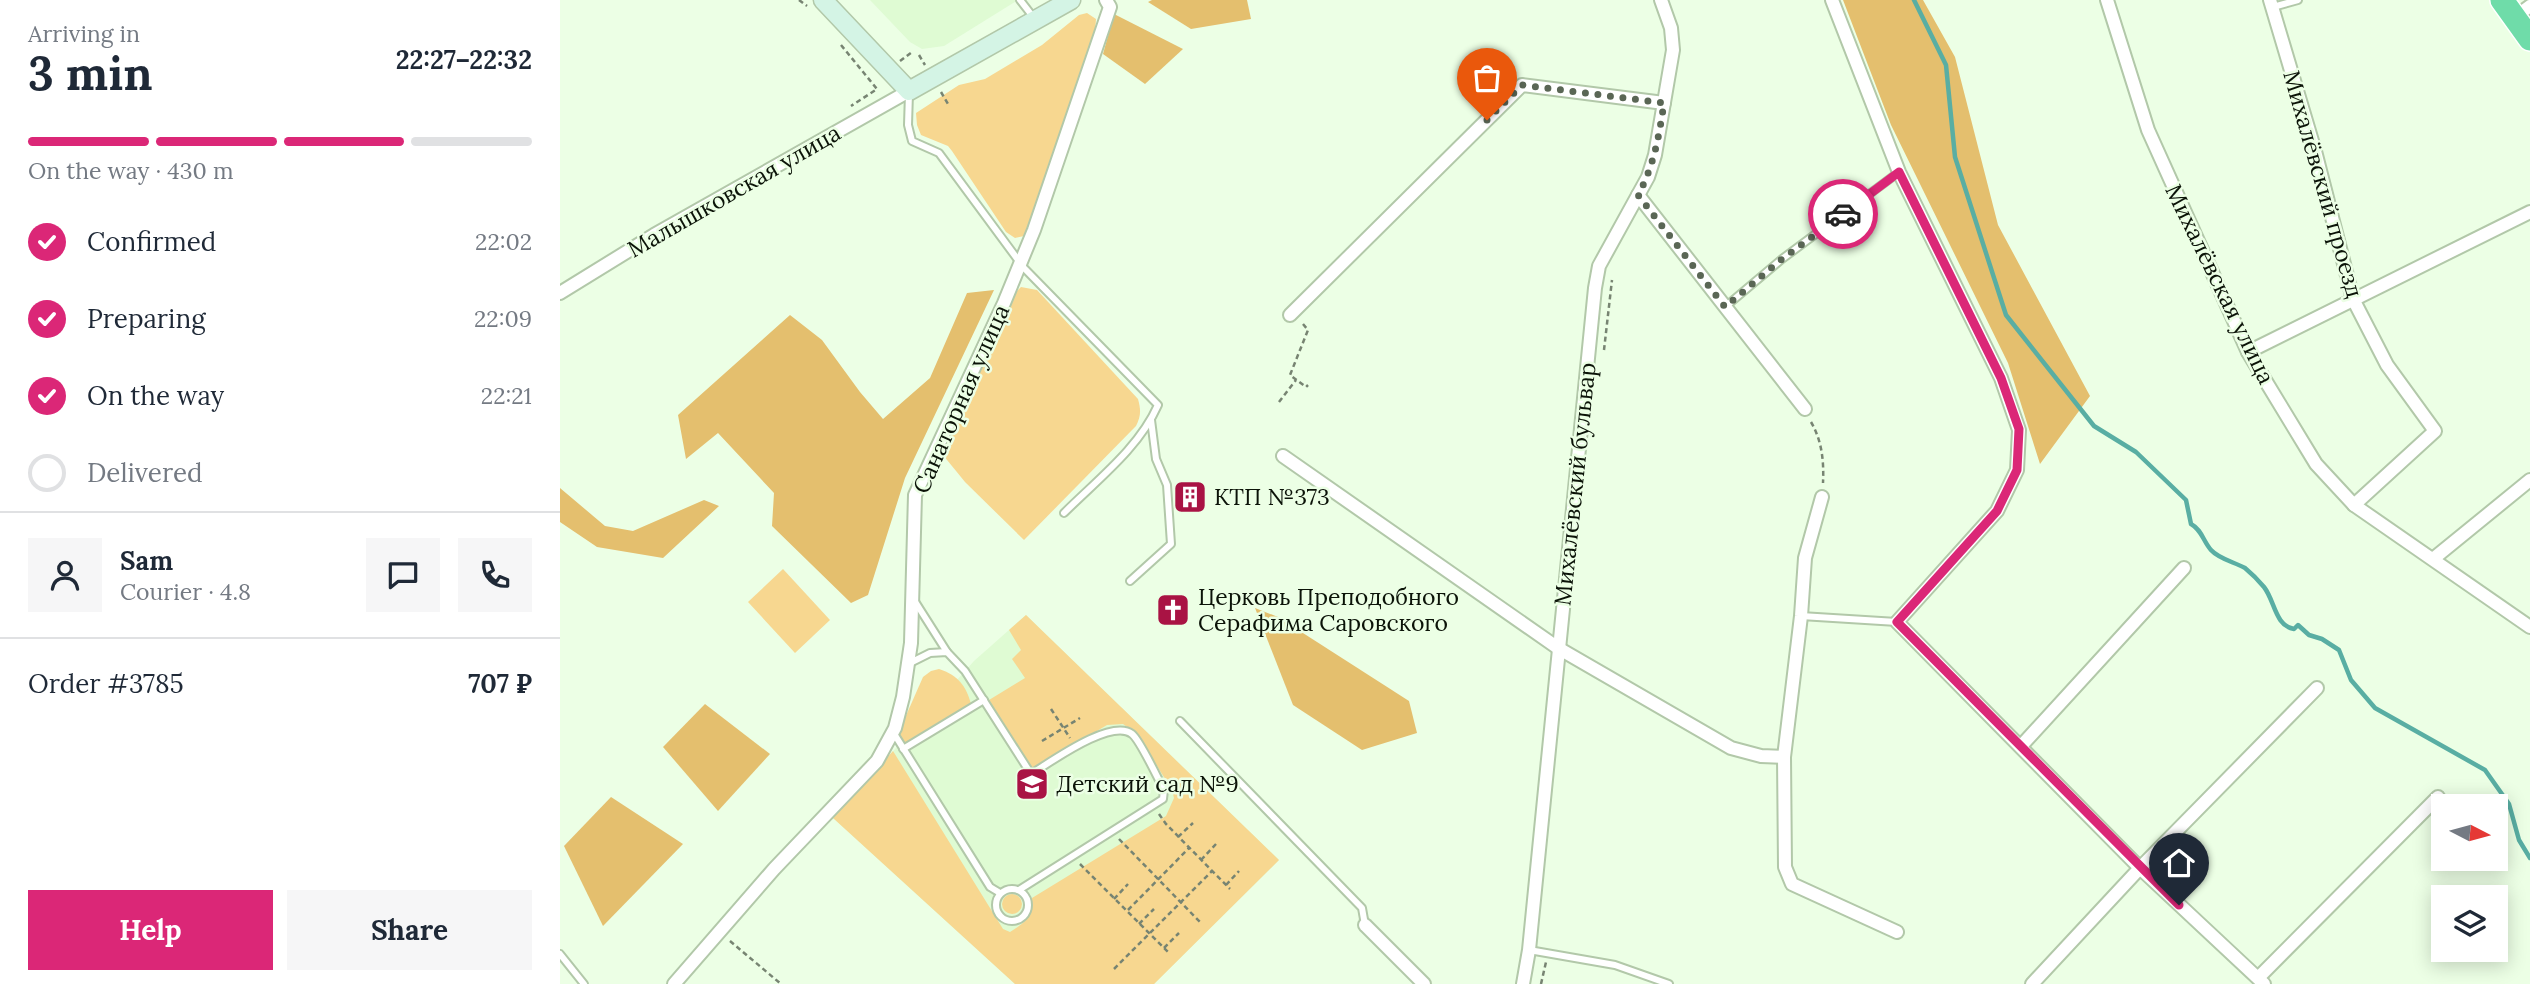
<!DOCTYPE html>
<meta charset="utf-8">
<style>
body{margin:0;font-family:Lora,serif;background:#f6f6f7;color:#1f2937;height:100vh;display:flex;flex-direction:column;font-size:26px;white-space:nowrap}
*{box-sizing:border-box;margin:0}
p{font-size:23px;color:#747a83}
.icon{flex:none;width:38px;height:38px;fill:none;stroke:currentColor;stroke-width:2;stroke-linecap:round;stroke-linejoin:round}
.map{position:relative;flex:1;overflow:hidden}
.drawer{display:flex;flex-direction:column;background:#fff;width:560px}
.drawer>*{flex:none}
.needle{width:46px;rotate:96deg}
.buttons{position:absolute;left:1871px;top:794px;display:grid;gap:14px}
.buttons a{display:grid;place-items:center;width:77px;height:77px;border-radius:0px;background:#fff;box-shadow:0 4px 18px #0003;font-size:35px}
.pin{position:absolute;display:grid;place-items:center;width:60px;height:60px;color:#fff;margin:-72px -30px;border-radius:50% 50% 50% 0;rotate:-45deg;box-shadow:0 0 7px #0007}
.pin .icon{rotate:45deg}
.courier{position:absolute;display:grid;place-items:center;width:70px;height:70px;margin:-35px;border:5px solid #db2777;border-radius:50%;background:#fff;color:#222;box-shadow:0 2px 9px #0007}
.summary em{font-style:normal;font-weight:800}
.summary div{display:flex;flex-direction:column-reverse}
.summary{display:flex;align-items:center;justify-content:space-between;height:119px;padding:0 28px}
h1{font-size:46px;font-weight:800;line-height:52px}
.bar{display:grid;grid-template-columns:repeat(4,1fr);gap:10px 7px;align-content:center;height:84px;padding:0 28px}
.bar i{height:9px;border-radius:5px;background:#e0e1e3}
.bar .current{background:#db2777}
.bar p{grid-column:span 4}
.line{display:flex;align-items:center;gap:18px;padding:0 28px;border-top:2px solid #e0e1e3}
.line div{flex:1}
.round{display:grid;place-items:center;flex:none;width:74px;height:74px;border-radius:0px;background:#f6f6f7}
ol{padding:0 28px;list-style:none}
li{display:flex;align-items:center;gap:21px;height:77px}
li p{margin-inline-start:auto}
li .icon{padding:7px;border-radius:50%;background:#db2777;color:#fff;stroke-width:4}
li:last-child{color:#747a83}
li i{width:38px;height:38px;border:4px solid #e0e1e3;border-radius:50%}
.primary-button{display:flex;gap:14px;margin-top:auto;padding:14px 28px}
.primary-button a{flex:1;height:80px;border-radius:0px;background:#db2777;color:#fff;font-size:28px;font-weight:800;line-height:80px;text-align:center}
.primary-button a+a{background:#f6f6f7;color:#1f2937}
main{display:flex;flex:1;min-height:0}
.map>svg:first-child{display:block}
</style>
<main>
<section class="drawer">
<div class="summary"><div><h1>3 min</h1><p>Arriving in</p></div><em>22:27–22:32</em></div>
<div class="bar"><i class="current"></i><i class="current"></i><i class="current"></i><i></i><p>On the way · 430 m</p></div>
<ol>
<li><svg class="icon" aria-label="check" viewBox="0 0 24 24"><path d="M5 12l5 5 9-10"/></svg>Confirmed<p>22:02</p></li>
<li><svg class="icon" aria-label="check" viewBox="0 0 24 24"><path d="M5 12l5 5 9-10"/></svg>Preparing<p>22:09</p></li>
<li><svg class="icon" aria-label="check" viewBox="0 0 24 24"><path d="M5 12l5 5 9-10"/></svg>On the way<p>22:21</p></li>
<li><i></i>Delivered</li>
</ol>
<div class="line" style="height:126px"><a class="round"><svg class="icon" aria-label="person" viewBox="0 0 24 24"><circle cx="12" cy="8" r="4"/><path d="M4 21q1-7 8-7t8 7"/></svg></a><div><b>Sam</b><p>Courier · 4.8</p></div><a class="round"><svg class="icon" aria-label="chat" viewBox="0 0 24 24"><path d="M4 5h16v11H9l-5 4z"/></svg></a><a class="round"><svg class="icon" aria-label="phone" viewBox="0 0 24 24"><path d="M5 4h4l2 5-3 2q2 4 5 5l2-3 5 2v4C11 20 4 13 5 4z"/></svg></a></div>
<div class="line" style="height:91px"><div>Order #3785</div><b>707 ₽</b></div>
<div class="primary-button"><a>Help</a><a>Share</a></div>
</section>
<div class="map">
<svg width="1970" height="984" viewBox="0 0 1970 984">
<rect width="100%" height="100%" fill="#ecffe5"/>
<!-- built -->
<g fill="#dffbd3">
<path d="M 310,0 L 458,0 L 384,46 L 362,49 L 350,42 Z"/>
<path d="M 466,615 L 719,860 L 594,984 L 455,984 L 273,818 L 414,661 Z"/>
</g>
<!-- green -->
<g fill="#f7d790">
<path d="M 527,13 L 536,19 L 535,33 L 468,229 L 464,236 L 455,238 L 446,232 L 392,151 L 388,146 L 361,135 L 357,125 L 356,113 L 399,85 L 425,79 L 482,45 L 519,15 Z"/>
<path d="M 461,287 L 477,290 L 578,399 C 581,410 581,416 576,426 L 464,540 L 405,482 L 383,455 L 383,451 L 457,291 Z"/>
<path d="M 223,569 L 270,620 L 235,653 L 188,602 Z"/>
<path d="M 466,615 L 719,860 L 594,984 L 455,984 L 273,818 L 333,751 L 443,929 L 450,932 C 466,922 472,917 472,898 L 606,816 L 614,798 L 612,790 L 577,734 L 563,724 L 547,725 L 473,769 L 429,700 L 465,678 L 452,659 L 461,650 L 449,630 Z"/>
<path d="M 379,669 C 398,675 406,686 411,704 L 345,744 L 337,736 L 363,677 L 371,671 Z"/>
<circle cx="452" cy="904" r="10"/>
</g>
<!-- forest -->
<g fill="#e4bf6e">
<path d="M 592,0 L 687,0 L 691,19 L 631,29 L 588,2 Z"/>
<path d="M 1283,0 L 1363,0 L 1395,57 L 1438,225 L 1530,396 L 1480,464 L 1448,363 L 1331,125 Z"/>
<path d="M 554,14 L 623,49 L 585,84 L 543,54 Z"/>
<path d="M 434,290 L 345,478 L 308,595 L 291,603 L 212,526 L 214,493 L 158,433 L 126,459 L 118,415 L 230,315 L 262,340 L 300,392 L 323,419 L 370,378 L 407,293 Z"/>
<path d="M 0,488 L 45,526 L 73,531 L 144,500 L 159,506 L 103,558 L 37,547 L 0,522 Z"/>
<path d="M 695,608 L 718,617 L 849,701 L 857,733 L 802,750 L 733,705 Z"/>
<path d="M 145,704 L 210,754 L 158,811 L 103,747 Z"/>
<path d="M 51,797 L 123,844 L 43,926 L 4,846 Z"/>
</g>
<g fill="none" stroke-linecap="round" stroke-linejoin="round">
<!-- stream -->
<path stroke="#59aea3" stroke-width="4.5" d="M 1354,0 L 1386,65 L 1395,157 L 1446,315 L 1534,426 L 1576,452 L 1626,500 L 1631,524 C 1642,530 1643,541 1651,550 C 1659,559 1674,562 1685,568 C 1691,573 1699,581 1704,587 C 1715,601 1715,626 1734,629 L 1738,625 L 1749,635 L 1762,639 L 1779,650 L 1791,680 L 1815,708 L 1925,770 L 1949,804 L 1959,840 L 1970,858"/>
<defs>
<g id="lane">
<path d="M 460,0 L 474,18"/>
<path d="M 1713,7 L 1738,0"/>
<path d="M 349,93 L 348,125 L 352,141 L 379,153 L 464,268 L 598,405 C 579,448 537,480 504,513"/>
<path d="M 1165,307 L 1222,259 L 1339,172"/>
<path d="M 570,581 L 611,544 L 607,485 L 596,459 L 591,420"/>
<path d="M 354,600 L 387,652"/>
<path d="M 1241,616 L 1337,622"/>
<path d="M 350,663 L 370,653 L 387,652 L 405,671 L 471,774 C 491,762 551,718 572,734 C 580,740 598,779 604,790 L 603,799 L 459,890"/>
<path d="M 620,721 L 802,908 L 805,925"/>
<path d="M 333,732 L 430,887 L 440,893"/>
<path d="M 343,749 L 424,700"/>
<circle cx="452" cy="905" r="16"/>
<path d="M 969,950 L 1055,965 L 1109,984"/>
<path d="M 0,954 L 24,984"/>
</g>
<g id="street">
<path d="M 1272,0 L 1339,172 L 1441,378 L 1459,430 L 1457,470 L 1437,511 L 1337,622 L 1580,868 L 1704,984"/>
<path d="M 1547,0 L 1588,130 L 1688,352 L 1756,464 L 1794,505 L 1970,627"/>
<path d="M 1710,0 L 1755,151 L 1793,299 L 1827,365 L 1875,431 L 1794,505"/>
<path d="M 1955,17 L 1970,6"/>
<path d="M 1078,195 L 1245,409"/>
<path d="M 0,293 L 94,235 L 349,91"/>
<path d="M 730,315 L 962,85 L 1104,103"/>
<path d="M 1688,352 L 1970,212"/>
<path d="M 723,456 L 998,648 L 1171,748 L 1201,756 L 1224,757"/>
<path d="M 1262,497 L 1245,558 L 1241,616 L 1224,757 L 1225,867 L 1232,884 L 1337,932"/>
<path d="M 1873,559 L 1970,480"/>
<path d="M 1462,745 L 1624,568"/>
<path d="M 805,925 L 864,984"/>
<path d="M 1698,978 L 1878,797"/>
<path d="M 114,984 L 214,869 L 317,761 L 335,728 L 343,697 L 351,643 L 355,495 L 444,303 L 474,230 L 550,7 L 546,0"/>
<path d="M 963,984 L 969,950 L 1035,288 L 1039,266 L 1088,177 L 1095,155 L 1113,50 L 1111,28 L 1101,0"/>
<path d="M 1472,984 L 1580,868 L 1757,688"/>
</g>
<path id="secondary" d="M 263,0 L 349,91 L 511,0"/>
<path id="highway" d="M 1942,0 L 1970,39"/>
</defs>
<!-- lane casing -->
<use href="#lane" stroke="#b2c8a9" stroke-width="10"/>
<!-- street casing -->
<use href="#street" stroke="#b2c8a9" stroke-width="16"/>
<!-- secondary casing -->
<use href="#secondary" stroke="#b2c8a9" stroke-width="21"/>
<!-- highway casing -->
<use href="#highway" stroke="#fff" stroke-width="26"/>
<!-- path -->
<g stroke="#778472" stroke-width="2.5" stroke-dasharray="5 3.5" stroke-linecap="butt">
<path d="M 239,0 L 247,6"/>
<path d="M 281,45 L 317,89 L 291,106"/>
<path d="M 359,55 L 365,65"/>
<path d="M 340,61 L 352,52"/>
<path d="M 381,92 L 388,104"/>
<path d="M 743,324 L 748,330 L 730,375 L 746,387 L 748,385"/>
<path d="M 1044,350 L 1052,280"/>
<path d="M 719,402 L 736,380"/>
<path d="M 1251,422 C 1262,441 1264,461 1263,483"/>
<path d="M 491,709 L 510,738"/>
<path d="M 482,741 L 520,718"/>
<path d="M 599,814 L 606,824 L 670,889"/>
<path d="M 618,837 L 633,823"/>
<path d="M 559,839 L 640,922"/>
<path d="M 641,860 L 656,844"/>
<path d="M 520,864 L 610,954"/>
<path d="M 666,885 L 679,871"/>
<path d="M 554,899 L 568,884"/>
<path d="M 568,910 L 629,848"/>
<path d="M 579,924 L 594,909"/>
<path d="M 170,941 L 221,984"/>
<path d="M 604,948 L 619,933"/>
<path d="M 554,969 L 652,871"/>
<path d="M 981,984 L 986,962"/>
</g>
<!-- lane -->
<use href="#lane" stroke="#fff" stroke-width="6"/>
<!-- street -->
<use href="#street" stroke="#fff" stroke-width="12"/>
<!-- secondary -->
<use href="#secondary" stroke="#d4f4e5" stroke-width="18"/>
<!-- highway -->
<use href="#highway" stroke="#6fdca9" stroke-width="23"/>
</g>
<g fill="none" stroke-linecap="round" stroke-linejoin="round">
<!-- done -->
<path stroke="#5a6655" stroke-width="7" stroke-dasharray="0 12.6" d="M 927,120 L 962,85 L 1104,103 C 1099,136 1094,166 1078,195 L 1165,307 L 1222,259 L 1283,214"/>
<!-- route -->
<path stroke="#db2777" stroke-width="9" d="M 1283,214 L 1339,172 L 1441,378 L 1459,429 L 1457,470 L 1437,511 L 1337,622 L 1619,905"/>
</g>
<!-- icons -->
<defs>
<symbol id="building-square" viewBox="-11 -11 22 22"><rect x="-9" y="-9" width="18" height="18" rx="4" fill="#a91344" stroke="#ecffe5"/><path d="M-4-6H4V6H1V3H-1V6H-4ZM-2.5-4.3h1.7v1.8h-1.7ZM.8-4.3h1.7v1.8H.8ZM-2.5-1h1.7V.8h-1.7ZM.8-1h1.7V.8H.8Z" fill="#fff"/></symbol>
<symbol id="church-square" viewBox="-11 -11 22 22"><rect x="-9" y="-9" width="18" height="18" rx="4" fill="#a91344" stroke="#ecffe5"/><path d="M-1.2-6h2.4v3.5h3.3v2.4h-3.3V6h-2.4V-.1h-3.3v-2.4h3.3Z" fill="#fff"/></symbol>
<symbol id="school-square" viewBox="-11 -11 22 22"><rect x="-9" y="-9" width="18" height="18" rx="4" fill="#a91344" stroke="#ecffe5"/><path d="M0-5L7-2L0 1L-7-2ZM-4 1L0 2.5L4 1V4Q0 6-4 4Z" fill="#fff"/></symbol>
</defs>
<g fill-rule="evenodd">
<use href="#building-square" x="611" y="478" width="38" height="38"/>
<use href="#church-square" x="594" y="591" width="38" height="38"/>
<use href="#school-square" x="453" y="765" width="38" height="38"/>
</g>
<g text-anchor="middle" stroke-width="5" stroke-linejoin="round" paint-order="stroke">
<!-- street labels -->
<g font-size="23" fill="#0b1308" stroke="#ecffe5">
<text transform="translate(1763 184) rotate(74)" y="8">Михалёвский проезд</text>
<text transform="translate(174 191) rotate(-30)" y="8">Малышковская улица</text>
<text transform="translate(1660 284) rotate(64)" y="8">Михалёвская улица</text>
<text transform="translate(401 399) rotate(-66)" y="8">Санаторная улица</text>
<text transform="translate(1015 484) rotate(-84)" y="8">Михалёвский бульвар</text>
</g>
<!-- poi labels -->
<g font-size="23" fill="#0b1308" stroke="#ecffe5" text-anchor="start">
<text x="654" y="505">КТП №373</text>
<text x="638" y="605">Церковь Преподобного<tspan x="638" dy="26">Серафима Саровского</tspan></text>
<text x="496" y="792">Детский сад №9</text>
</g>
</g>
</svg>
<div class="buttons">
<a><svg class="needle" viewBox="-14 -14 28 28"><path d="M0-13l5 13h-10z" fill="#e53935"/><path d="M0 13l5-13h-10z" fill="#747a83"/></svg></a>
<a><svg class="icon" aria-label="layers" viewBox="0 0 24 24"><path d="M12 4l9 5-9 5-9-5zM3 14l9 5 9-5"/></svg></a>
</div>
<div class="pin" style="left:927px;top:120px;background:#ea580c"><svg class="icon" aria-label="bag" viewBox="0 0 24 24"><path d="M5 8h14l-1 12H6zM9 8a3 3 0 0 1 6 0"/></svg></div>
<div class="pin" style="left:1619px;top:905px;background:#1f2937"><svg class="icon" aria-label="home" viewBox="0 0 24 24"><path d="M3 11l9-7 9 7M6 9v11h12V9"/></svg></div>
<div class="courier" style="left:1283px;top:214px"><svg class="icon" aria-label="car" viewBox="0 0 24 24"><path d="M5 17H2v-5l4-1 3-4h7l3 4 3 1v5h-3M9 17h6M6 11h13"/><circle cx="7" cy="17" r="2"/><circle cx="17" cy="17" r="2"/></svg></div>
</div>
</main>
